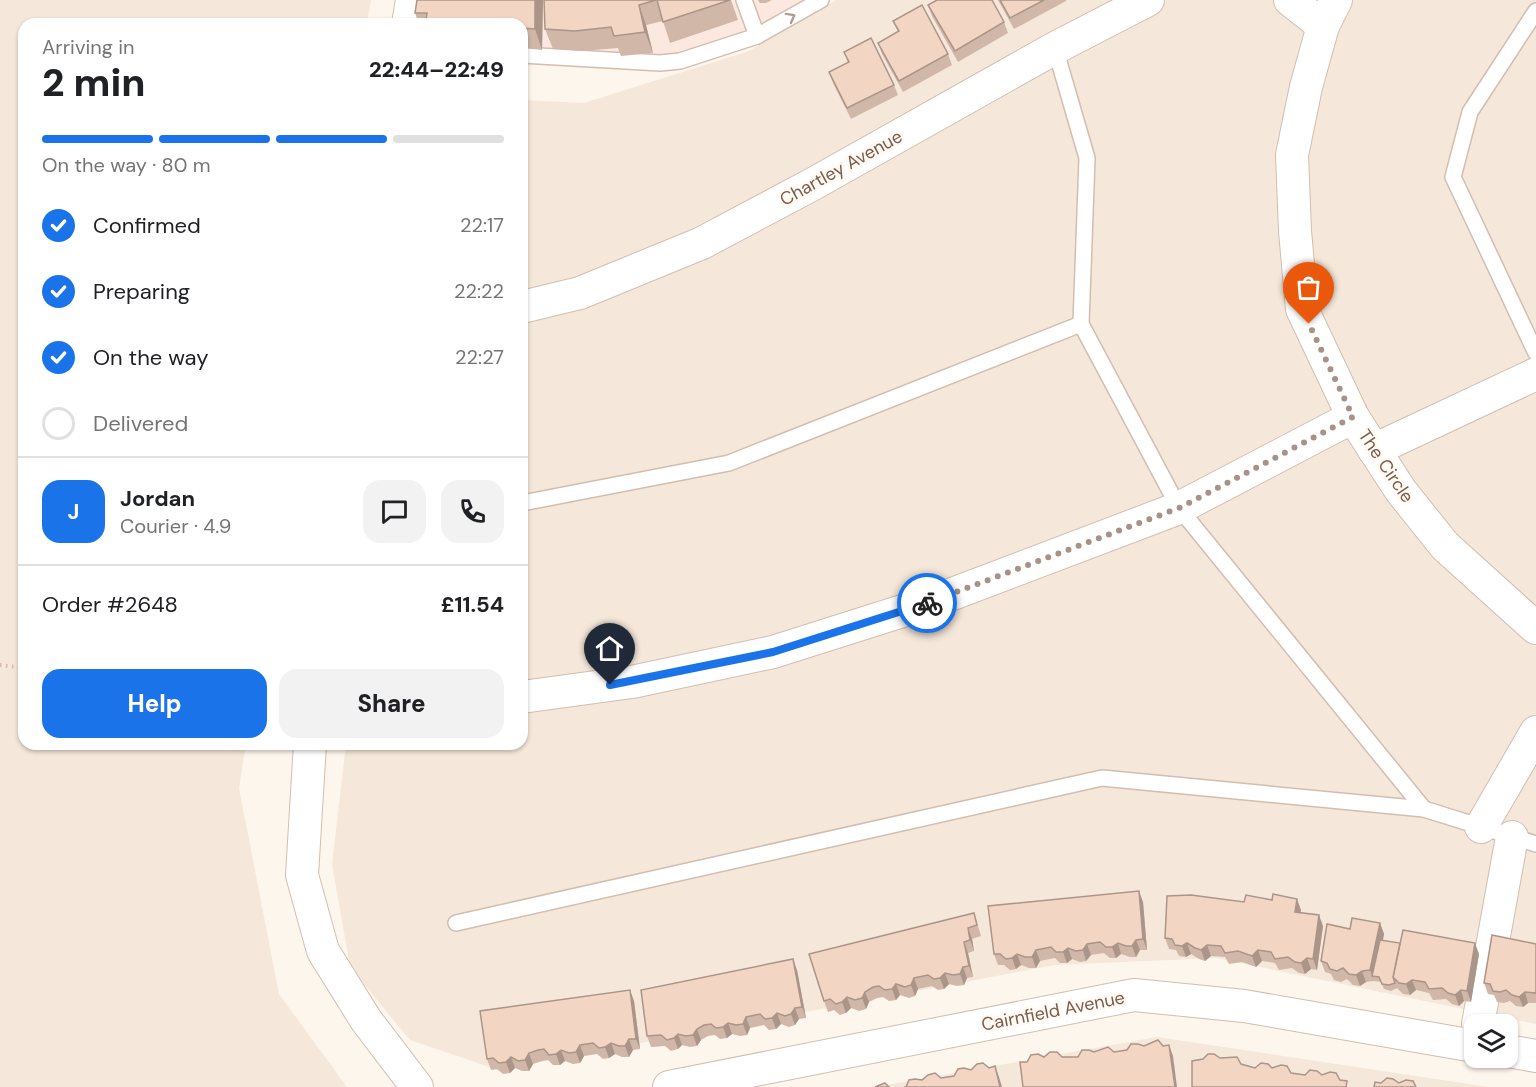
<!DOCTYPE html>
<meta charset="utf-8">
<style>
body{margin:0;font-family:"DM Sans",sans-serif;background:#f2f2f2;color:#202124;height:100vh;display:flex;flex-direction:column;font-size:22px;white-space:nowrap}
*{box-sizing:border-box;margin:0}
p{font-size:20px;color:#757577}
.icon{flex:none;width:33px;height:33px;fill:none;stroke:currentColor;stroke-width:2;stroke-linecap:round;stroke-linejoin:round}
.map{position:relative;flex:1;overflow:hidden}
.sheet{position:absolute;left:18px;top:18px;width:510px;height:732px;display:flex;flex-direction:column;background:#fff;border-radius:18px;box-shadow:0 2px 4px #0004}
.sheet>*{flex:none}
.controls{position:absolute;left:1464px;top:1014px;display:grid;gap:12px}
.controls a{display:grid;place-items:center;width:54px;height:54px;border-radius:12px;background:#fff;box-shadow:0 2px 4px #0004;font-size:30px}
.pin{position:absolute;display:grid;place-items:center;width:51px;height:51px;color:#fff;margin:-62px -26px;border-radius:50% 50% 50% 0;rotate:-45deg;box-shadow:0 0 6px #0007}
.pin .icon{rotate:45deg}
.courier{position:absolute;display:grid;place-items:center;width:60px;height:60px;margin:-30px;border:4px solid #1a73e8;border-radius:50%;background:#fff;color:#222;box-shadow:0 2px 8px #0007}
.headline em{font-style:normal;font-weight:800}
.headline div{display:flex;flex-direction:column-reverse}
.headline{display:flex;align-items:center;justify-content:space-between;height:102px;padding:0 24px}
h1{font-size:39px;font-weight:800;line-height:45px}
.bar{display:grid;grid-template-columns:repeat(4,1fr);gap:9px 6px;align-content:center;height:72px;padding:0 24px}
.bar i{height:8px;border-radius:4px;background:#e0e0e0}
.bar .selected{background:#1a73e8}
.bar p{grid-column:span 4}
.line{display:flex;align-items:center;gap:15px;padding:0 24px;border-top:2px solid #e0e0e0}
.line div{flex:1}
.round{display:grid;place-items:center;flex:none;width:63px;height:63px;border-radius:18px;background:#f2f2f2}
ol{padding:0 24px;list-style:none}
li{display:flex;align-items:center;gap:18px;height:66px}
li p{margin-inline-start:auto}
li .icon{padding:6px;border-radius:50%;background:#1a73e8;color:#fff;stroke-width:4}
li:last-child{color:#757577}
li i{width:33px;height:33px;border:3px solid #e0e0e0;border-radius:50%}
.action{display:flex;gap:12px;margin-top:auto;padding:12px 24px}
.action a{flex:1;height:69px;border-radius:18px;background:#1a73e8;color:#fff;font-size:24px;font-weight:800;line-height:69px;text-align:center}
.action a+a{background:#f2f2f2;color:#202124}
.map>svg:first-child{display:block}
</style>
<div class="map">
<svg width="1536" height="1087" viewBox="0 0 1536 1087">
<rect width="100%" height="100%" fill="#fdf6ec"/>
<!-- residential -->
<g fill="#f5e8da">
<path d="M 0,0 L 371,0 L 367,24 L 24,24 L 24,744 L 246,744 L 239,788 L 279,994 L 347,1087 L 0,1087 Z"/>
<path d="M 836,0 L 1536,0 L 1536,1024 L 1216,958 L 1055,965 L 498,1070 L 410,1040 L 350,967 L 332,864 L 346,744 L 522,744 L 522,100 L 584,103 L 749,51 Z"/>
<path d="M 1157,1037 L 1489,1087 L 875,1087 Z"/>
</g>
<!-- commercial -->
<path fill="#fde8e0" d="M 418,0 L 814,0 L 760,31 L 678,55 L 644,59 L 522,51 L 522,24 Z"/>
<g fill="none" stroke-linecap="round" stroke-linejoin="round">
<defs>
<g id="lane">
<path d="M 744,0 L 757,36 L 821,0"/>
<path d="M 1536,11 L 1470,112 L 1453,177 L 1536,353"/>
<path d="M 1055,48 L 1087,158 L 1081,324 L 1179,508 L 1424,809 L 1536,844"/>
<path d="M 522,55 L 660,63 L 680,61 L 757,36"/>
<path d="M 522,503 L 729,463 L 1081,324"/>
<path d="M 456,923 L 1102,778 L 1424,809"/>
</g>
<g id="street">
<path d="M 1290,0 L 1323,26"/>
<path d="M 1336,0 L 1323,26 L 1306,87 L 1292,155 L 1295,231 L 1302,309 L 1353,417 L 1401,491 L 1445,546 L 1536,628"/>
<path d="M 408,24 L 412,0"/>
<path d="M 522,307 L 580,293 L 702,243 L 813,184 L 1055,48 L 1148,0"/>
<path d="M 1374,450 L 1536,374"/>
<path d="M 522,697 L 632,682 L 773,652 L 934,601 L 1179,508 L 1353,417"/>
<path d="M 310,744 L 302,875 L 323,951 L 366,1020 L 417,1087"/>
<path d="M 1481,827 L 1536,732"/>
<path d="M 1478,1024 L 1512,837"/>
<path d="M 1508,1051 L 1536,1056"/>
<path d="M 669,1087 L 1134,995 L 1244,1006 L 1474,1046"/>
</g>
</defs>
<!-- lane casing -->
<use href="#lane" stroke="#d1beb0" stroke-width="18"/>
<!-- street casing -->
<use href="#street" stroke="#d1beb0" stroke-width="34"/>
<!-- path -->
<path stroke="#d9b8a5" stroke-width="4" stroke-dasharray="1.5 4.5" stroke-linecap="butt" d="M 0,665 L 24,668"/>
<!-- lane -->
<use href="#lane" stroke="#fff" stroke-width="15"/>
<!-- street -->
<use href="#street" stroke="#fff" stroke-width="32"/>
</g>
<!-- wall -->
<g fill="#d1b7a8">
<path d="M 417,0 L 543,0 L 542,50 L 522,48 L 522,24 L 419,24 L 415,13 Z"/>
<path d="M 544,0 L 731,0 L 738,20 L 670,43 L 663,21 L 646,25 L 653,53 L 621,56 L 618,48 L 583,51 L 553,49 L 545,29 Z"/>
<path d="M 758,0 L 772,0 L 766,3 L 760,3 Z"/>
<path d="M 998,0 L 1066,0 L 1066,1 L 1014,29 Z"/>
<path d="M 928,5 L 1004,22 L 1008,33 L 958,62 L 932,16 Z"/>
<path d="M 893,21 L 948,54 L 952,65 L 903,92 L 882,54 L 878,43 L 898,32 Z"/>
<path d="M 844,52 L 894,85 L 898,95 L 851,119 L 833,83 L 829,72 L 848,63 Z"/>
<path d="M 1143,902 L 1147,950 L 1140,950 L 1136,957 L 1130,957 L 1121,954 L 1116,958 L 1110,958 L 1104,953 L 1091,955 L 1086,961 L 1080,962 L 1072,959 L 1067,963 L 1060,963 L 1055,958 L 1040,961 L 1036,968 L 1029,968 L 1021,965 L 1016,969 L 1010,970 L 1004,965 L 998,965 L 994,954 Z"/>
<path d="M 1244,902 L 1301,910 L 1300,912 L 1323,926 L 1317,970 L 1311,969 L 1305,974 L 1299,973 L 1292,968 L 1279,970 L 1275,963 L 1262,961 L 1256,967 L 1242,962 L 1229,964 L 1225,957 L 1211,956 L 1205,961 L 1199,959 L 1191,954 L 1186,957 L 1179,956 L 1176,950 L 1169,949 L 1165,938 Z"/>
<path d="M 974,913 L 981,936 L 972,939 L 974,951 L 968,953 L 973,977 L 967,978 L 964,985 L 957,986 L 949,984 L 944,989 L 938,990 L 932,986 L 918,989 L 915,996 L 909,998 L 900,995 L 896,1000 L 889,1001 L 883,997 L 877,998 L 869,1002 L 866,1009 L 859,1011 L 851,1008 L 846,1013 L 840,1015 L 834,1010 L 828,1012 L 824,1001 Z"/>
<path d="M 1380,923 L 1384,934 L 1383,941 L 1479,954 L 1471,1002 L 1464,1001 L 1459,1006 L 1452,1004 L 1446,999 L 1433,1000 L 1429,993 L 1416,990 L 1410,995 L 1403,994 L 1397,988 L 1391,991 L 1384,989 L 1381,982 L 1374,981 L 1366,982 L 1360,986 L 1353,985 L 1347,979 L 1341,982 L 1334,980 L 1331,974 L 1325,972 L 1321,961 L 1350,929 Z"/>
<path d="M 1536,944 L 1536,1003 L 1528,1003 L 1523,1007 L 1516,1006 L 1510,1001 L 1504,1003 L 1497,1002 L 1494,995 L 1488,994 L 1484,983 Z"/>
<path d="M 797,970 L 806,1018 L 799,1019 L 795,1025 L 789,1027 L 781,1024 L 776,1029 L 769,1030 L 764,1025 L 750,1028 L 747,1035 L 740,1036 L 732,1034 L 727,1038 L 720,1039 L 715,1035 L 708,1036 L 701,1040 L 697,1046 L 690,1047 L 682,1045 L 678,1049 L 671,1051 L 665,1046 L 651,1047 L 647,1036 Z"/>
<path d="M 634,1001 L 640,1049 L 633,1050 L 629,1057 L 622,1057 L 615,1054 L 609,1058 L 603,1059 L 597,1054 L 584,1056 L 580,1063 L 573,1064 L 565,1061 L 560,1065 L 553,1065 L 548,1060 L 542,1061 L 533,1064 L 529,1071 L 522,1071 L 515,1068 L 510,1073 L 503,1074 L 497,1069 L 491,1070 L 487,1059 Z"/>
</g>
<!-- shaded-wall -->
<g fill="#aa9588">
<path d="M 535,0 L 543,0 L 542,50 L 535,29 Z"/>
<path d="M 639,5 L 646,25 L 653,53 L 645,32 Z"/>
<path d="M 1139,891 L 1143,902 L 1147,950 L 1143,939 Z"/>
<path d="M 1297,899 L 1301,910 L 1299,923 L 1295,912 Z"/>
<path d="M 1319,915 L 1323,926 L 1317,970 L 1313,959 Z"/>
<path d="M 1380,923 L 1384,934 L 1375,976 L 1372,976 L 1374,981 L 1370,970 Z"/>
<path d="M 968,928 L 972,939 L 974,951 L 970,940 Z"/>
<path d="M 1136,940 L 1140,950 L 1136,957 L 1132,946 Z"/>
<path d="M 964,942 L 968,953 L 973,977 L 969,966 Z"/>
<path d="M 1118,943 L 1121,954 L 1116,958 L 1112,947 Z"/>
<path d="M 1187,943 L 1191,954 L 1186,957 L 1182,946 Z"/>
<path d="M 1475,943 L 1479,954 L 1471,1002 L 1467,991 Z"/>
<path d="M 1087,944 L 1091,955 L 1086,961 L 1083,950 Z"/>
<path d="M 1207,945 L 1211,956 L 1205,961 L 1201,950 Z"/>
<path d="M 1068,948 L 1072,959 L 1067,963 L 1063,952 Z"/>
<path d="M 1036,950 L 1040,961 L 1036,968 L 1032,957 Z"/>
<path d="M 1258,950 L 1262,961 L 1256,967 L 1252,956 Z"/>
<path d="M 1017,954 L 1021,965 L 1016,969 L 1012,958 Z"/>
<path d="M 1307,958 L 1311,969 L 1305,974 L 1301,963 Z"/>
<path d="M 793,959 L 797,970 L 806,1018 L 802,1007 Z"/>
<path d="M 963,967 L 967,978 L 964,985 L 960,974 Z"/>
<path d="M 1362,971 L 1366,982 L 1360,986 L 1356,975 Z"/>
<path d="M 945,973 L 949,984 L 944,989 L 940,978 Z"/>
<path d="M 914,978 L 918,989 L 915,996 L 911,985 Z"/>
<path d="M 1412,980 L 1416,990 L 1410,995 L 1406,984 Z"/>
<path d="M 896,984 L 900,995 L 896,1000 L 892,989 Z"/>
<path d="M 630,990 L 634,1001 L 640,1049 L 636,1039 Z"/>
<path d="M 1461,990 L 1464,1001 L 1459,1006 L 1455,995 Z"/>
<path d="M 865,992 L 869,1002 L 866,1009 L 862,998 Z"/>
<path d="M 1525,992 L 1528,1003 L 1523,1007 L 1519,997 Z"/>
<path d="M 847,997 L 851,1008 L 846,1013 L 842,1002 Z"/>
<path d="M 795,1008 L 799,1019 L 795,1025 L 791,1014 Z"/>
<path d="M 777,1013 L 781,1024 L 776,1029 L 772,1018 Z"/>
<path d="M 746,1017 L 750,1028 L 747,1035 L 743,1024 Z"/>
<path d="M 728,1023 L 732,1034 L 727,1038 L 723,1027 Z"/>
<path d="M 697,1029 L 701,1040 L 697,1046 L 693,1035 Z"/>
<path d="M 678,1034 L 682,1045 L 678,1049 L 674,1038 Z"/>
<path d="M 629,1039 L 633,1050 L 629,1057 L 625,1046 Z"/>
<path d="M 611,1043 L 615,1054 L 609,1058 L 605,1047 Z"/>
<path d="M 580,1045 L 584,1056 L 580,1063 L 576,1052 Z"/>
<path d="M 1169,1045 L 1173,1056 L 1177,1087 L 1175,1087 Z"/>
<path d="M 561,1050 L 565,1061 L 560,1065 L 556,1054 Z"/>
<path d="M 529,1053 L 533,1064 L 529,1071 L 525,1060 Z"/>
<path d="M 511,1057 L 515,1068 L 510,1073 L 506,1062 Z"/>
<path d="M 995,1066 L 999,1077 L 1002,1087 L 1000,1087 Z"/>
</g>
<!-- building -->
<g fill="#f3d5c3" stroke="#aa9588" stroke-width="1.5">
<path d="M 417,0 L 535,0 L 535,29 L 522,28 L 522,24 L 479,24 L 426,19 L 427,13 L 415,13 Z"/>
<path d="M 544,0 L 656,0 L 639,5 L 645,32 L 614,36 L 611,27 L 575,31 L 545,29 Z"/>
<path d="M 657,0 L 730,0 L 663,22 Z"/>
<path d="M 937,0 L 992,0 L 1004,22 L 955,51 L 928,5 Z"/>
<path d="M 1000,0 L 1044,0 L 1010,18 Z"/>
<path d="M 922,5 L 948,54 L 899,81 L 878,43 L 899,31 L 893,21 Z"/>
<path d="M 871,38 L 894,85 L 847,108 L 829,72 L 849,62 L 844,52 Z"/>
<path d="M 1139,891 L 1143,939 L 1136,940 L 1132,946 L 1126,946 L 1118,943 L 1112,947 L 1106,947 L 1100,942 L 1087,944 L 1083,950 L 1076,951 L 1068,948 L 1063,952 L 1056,952 L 1051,947 L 1036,950 L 1032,957 L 1025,957 L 1017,954 L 1012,958 L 1006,959 L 1000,954 L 994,954 L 988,906 Z"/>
<path d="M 1273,894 L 1297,899 L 1295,912 L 1319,915 L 1313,959 L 1307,958 L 1301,963 L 1295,962 L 1288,957 L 1275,959 L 1271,952 L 1258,950 L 1252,956 L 1238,951 L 1225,953 L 1221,946 L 1207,945 L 1201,950 L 1195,948 L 1187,943 L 1182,946 L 1175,945 L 1172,939 L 1165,938 L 1167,896 L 1191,895 L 1244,902 L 1246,895 L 1272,900 Z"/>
<path d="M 974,913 L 977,925 L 968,928 L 970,940 L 964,942 L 969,966 L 963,967 L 960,974 L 953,975 L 945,973 L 940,978 L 934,979 L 928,975 L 914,978 L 911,985 L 905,987 L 896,984 L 892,989 L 885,990 L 879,986 L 873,987 L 865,992 L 862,998 L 855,1000 L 847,997 L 842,1002 L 836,1004 L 830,999 L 824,1001 L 809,954 Z"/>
<path d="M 1352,918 L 1380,923 L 1370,970 L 1362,971 L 1356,975 L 1349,974 L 1343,968 L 1337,971 L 1330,969 L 1327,963 L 1321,961 L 1327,924 L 1350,929 Z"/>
<path d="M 1403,930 L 1475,943 L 1467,991 L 1461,990 L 1455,995 L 1448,993 L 1442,988 L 1429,989 L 1425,982 L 1412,980 L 1406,984 L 1399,983 L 1393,977 Z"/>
<path d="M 1492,935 L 1536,944 L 1536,993 L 1525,992 L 1519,997 L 1512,995 L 1506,990 L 1500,992 L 1493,991 L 1490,984 L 1484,983 Z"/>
<path d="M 1380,940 L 1400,943 L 1393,977 L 1395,983 L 1389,985 L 1382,984 L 1379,977 L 1372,976 Z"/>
<path d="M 793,959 L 802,1007 L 795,1008 L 791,1014 L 785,1016 L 777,1013 L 772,1018 L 765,1019 L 760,1014 L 746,1017 L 743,1024 L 736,1025 L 728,1023 L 723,1027 L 716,1028 L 711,1024 L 704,1025 L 697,1029 L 693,1035 L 686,1036 L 678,1034 L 674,1038 L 667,1040 L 661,1035 L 647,1036 L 641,990 Z"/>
<path d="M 630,990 L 636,1039 L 629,1039 L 625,1046 L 619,1046 L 611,1043 L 605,1047 L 599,1048 L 593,1043 L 580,1045 L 576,1052 L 569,1053 L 561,1050 L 556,1054 L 549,1055 L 544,1049 L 538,1050 L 529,1053 L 525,1060 L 518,1061 L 511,1057 L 506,1062 L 499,1063 L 493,1058 L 487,1059 L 480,1011 Z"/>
<path d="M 1158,1040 L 1163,1046 L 1169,1045 L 1175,1087 L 1023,1087 L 1020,1062 L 1027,1062 L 1031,1055 L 1038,1054 L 1044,1057 L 1050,1052 L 1057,1052 L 1062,1057 L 1078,1057 L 1082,1050 L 1089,1050 L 1094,1052 L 1108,1047 L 1114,1052 L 1127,1050 L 1131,1044 L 1138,1044 L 1144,1046 Z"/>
<path d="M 1208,1054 L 1214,1054 L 1220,1058 L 1237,1057 L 1241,1064 L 1255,1068 L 1261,1063 L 1268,1064 L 1272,1068 L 1281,1065 L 1287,1066 L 1291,1073 L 1305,1075 L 1310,1070 L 1317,1071 L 1322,1075 L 1330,1072 L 1336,1073 L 1340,1080 L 1347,1081 L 1346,1087 L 1192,1087 L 1192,1061 L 1203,1059 Z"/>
<path d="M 983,1063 L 989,1068 L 995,1066 L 1000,1087 L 904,1087 L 906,1087 L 909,1080 L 915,1079 L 922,1080 L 928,1075 L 935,1073 L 941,1078 L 954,1076 L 958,1069 L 964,1068 L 971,1070 L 977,1064 Z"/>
<path d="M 1387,1078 L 1393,1079 L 1399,1083 L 1406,1080 L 1413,1081 L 1416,1087 L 1374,1087 L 1375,1082 L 1381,1083 Z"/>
<path d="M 885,1083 L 889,1087 L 875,1087 Z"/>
</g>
<!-- one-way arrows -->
<defs><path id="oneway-chevron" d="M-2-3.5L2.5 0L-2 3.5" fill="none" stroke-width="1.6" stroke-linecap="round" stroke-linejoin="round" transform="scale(1.5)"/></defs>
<use stroke="#af9d94" href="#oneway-chevron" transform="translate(791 17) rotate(-29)"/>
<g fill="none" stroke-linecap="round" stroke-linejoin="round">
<!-- done -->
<path stroke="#a89285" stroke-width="6" stroke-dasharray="0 10.8" d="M 927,603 L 1179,508 L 1353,417 L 1309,324"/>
<!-- route -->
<path stroke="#1a73e8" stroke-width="8" d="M 610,685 L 773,652 L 927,603"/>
</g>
<g text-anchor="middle" stroke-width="6" stroke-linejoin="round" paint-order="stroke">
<!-- street labels -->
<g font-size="18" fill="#7a5c4d" stroke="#fffaf3">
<text transform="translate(841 168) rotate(-29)" y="6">Chartley Avenue</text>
<text transform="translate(1386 466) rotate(56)" y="6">The Circle</text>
<text transform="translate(1053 1011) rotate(-11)" y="6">Cairnfield Avenue</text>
</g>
</g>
</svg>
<div class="controls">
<a><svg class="icon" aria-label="layers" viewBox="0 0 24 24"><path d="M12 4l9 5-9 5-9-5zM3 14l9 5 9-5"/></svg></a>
</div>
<div class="pin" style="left:1309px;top:324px;background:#ea580c"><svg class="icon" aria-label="bag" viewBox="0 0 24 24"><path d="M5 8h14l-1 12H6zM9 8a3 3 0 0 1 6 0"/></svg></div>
<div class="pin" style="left:610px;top:685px;background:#1f2937"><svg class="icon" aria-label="home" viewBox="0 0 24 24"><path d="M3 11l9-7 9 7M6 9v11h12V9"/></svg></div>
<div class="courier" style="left:927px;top:603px"><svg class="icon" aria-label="bike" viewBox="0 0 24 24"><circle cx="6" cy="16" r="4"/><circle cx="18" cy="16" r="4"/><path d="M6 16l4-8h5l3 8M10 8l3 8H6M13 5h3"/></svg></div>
<section class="sheet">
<div class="headline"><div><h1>2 min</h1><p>Arriving in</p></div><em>22:44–22:49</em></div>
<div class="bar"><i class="selected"></i><i class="selected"></i><i class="selected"></i><i></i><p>On the way · 80 m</p></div>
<ol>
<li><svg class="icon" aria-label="check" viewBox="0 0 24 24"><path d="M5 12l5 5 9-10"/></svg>Confirmed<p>22:17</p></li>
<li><svg class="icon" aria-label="check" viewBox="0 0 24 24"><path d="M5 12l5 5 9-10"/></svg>Preparing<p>22:22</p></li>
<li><svg class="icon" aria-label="check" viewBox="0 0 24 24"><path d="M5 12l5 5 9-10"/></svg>On the way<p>22:27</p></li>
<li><i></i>Delivered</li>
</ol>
<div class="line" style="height:108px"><b class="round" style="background:#1a73e8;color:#fff">J</b><div><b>Jordan</b><p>Courier · 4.9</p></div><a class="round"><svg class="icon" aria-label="chat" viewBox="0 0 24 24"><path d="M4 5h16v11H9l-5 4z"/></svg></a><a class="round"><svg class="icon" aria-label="phone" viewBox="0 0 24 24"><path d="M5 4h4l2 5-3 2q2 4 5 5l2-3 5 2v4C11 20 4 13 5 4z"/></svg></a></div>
<div class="line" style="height:78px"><div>Order #2648</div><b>£11.54</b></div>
<div class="action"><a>Help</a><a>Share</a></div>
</section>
</div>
